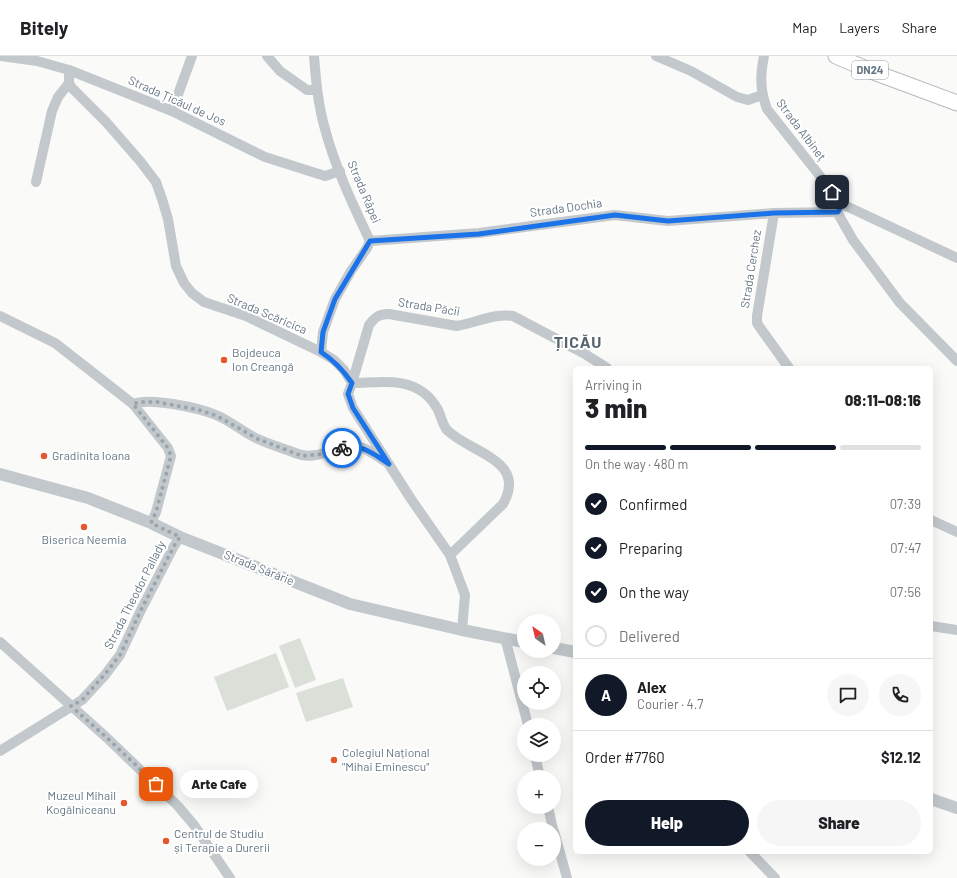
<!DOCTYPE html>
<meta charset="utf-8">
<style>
body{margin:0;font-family:Barlow,sans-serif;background:#f6f6f6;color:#202124;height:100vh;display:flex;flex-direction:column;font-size:15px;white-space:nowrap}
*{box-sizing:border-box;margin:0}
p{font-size:13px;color:#757577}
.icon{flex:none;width:22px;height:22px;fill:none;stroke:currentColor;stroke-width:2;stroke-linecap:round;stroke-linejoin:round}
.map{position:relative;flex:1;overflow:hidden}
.sheet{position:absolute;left:573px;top:310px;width:360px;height:488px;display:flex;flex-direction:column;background:#fff;border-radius:6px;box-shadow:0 4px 16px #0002}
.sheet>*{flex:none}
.needle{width:26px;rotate:326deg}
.tools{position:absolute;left:517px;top:558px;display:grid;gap:8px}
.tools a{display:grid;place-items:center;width:44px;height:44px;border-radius:50%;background:#fff;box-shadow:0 4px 16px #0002;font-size:20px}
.pin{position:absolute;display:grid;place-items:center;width:34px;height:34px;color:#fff;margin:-17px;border-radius:8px;box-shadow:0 2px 6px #0006}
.courier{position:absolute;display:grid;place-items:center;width:40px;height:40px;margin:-20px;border:3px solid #1a73e8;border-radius:50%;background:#fff;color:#222;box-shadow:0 1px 5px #0007}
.bubble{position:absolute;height:28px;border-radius:14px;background:#fff;box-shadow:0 4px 16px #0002;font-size:13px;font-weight:800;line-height:28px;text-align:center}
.overview em{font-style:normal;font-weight:800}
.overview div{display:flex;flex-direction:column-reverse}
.overview{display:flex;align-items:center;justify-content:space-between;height:68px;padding:0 12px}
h1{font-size:26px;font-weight:800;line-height:30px}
.bar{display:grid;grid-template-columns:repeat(4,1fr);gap:6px 4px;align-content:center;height:48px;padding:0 12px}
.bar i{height:5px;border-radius:3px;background:#e0e0e0}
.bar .active{background:#111827}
.bar p{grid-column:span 4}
.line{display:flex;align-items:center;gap:10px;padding:0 12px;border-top:1px solid #e0e0e0}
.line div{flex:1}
.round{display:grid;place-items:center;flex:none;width:42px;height:42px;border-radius:21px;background:#f6f6f6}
ol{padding:0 12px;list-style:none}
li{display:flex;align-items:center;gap:12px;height:44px}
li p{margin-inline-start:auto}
li .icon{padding:4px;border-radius:50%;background:#111827;color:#fff;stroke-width:4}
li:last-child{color:#757577}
li i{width:22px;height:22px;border:2px solid #e0e0e0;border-radius:50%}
.cta{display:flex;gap:8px;margin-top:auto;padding:8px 12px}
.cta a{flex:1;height:46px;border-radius:24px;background:#111827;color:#fff;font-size:16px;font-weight:800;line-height:46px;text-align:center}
.cta a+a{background:#f6f6f6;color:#202124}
header{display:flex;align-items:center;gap:24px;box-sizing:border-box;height:56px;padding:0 20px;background:#fff;border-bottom:1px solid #e0e0e0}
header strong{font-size:19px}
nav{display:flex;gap:22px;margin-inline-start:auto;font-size:14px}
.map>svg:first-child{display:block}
</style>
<header>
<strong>Bitely</strong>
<nav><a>Map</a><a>Layers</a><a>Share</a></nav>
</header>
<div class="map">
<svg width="957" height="822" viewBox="0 0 957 822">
<rect width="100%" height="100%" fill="#fafaf8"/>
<!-- green -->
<g fill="#dadfd7">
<path d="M 300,582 L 316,624 L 295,632 L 279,590 Z"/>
<path d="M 276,597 L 289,631 L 227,655 L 214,621 Z"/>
<path d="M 343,622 L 353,651 L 306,666 L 296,637 Z"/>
</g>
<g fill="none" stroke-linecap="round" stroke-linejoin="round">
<defs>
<path id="primary" d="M 836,0 L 871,15 L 957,47"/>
</defs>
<!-- primary casing -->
<use href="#primary" stroke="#b5babe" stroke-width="17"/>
<!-- minor -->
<g stroke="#c3c8cc" stroke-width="10">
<path d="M 1,0 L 37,5 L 69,14 L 172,55 L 265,101 L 325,120 L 340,115"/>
<path d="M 267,0 L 280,15 L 307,34 L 317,34"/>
<path d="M 314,0 C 316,25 318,49 325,73 C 335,111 353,149 370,185 L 367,192 L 351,215 L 335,243 L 323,276 L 321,296"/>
<path d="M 656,0 L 691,15 L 737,41 L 748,44 L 762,39"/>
<path d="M 764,0 C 760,20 760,34 767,53 L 842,148 L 957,202"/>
<path d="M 69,14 L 69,27 L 72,32 L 106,66 L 140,105 L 156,126 L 162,143 L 168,163 L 176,210 L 184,227 L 192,237 L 204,246 L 246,260 L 321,296 L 334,304 L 344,314 L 352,327 L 348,338 L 353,352 L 411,443 L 450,499 L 465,539 L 462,574"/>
<path d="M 172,55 L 192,0"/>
<path d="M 36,126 L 52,55 L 58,41 L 69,27"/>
<path d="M 840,150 L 837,156 L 853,184 L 900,247 L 957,305"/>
<path d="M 774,157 L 757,260 L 757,267 L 761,273 L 789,312"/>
<path d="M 370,185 L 479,177 L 615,159 L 668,165 L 774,157 L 837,156"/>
<path d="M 0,260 L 55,287 L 133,348 L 168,392 L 171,400 L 156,456 L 151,467"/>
<path d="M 133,348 C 150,341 199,352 216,359 C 231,365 244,377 258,383 C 271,389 285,393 298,398 C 319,406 343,384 363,392 C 371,395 379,402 386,406"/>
<path d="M 931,464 L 957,476"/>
<path d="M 450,499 L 503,448 C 528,404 470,397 447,374 C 442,368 441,359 437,352 C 433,345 425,337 418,333 C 398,322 373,327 352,327 L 369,269 C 375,261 379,258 389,258 L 457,270 C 476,267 493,257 513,260 L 585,298 L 607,312"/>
<path d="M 931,570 L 957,574"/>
<path d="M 505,582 L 528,669"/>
<path d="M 0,586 L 106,681 L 177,749 L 194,769 L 230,822"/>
<path d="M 0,695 L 82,644 L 105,619 L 120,599 L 141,554 L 174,490 L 180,481"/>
<path d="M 535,699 L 540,721"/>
<path d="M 548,751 L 553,773"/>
<path d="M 554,775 L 567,822"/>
<path d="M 750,796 L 775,822"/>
</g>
<!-- tertiary -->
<g stroke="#c3c8cc" stroke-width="12">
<path d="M 0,418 L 88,442 L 151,467 L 180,481 L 350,548 L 462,574 L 524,586"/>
<path d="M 554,592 L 575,596"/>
<path d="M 931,743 L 957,752"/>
</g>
<!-- primary -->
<use href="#primary" stroke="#fff" stroke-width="15"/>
</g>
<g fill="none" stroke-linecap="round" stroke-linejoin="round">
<!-- done -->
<path stroke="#99a4ac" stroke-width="4" stroke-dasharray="0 7.2" d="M 156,728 L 106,681 L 71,650 L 82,644 L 105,618 L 120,599 L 141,554 L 174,490 L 180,481 L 151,467 L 156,456 L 171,400 L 168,392 L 133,348 L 139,346 L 157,346 L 199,354 L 217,360 L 258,383 L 302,400 L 324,398 L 342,392"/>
<!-- route -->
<path stroke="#1a73e8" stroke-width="5" d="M 342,392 C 360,386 375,399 389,408 L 353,352 L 348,338 L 352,327 C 343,314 335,305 321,296 L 323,276 L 335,243 L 370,185 L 479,178 L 615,159 L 668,165 L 774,157 L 838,156 L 842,148 L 832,136"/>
</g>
<!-- markers -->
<g fill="#e4572e" stroke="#fff" stroke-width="1.5">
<circle cx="224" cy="304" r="4"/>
<circle cx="44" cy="400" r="4"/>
<circle cx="84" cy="471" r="4"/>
<circle cx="334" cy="704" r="4"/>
<circle cx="124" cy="747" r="4"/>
<circle cx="166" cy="785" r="4"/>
</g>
<g text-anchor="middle" stroke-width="4" stroke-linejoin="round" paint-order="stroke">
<!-- shield labels -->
<rect fill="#fff" stroke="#939fa8" stroke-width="1" x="852" y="5" width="36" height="18" rx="3"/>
<g font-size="11" font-weight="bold" fill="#657683">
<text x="870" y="18">DN24</text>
</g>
<!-- street labels -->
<g font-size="12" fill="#657683" stroke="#fff">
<text transform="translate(177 45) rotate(24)" y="4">Strada Țicăul de Jos</text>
<text transform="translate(801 74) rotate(53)" y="4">Strada Albineț</text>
<text transform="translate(364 136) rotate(67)" y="4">Strada Râpei</text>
<text transform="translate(566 152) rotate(-8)" y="4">Strada Dochia</text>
<text transform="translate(751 213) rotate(-81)" y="4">Strada Cerchez</text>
<text transform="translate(429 251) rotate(9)" y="4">Strada Păcii</text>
<text transform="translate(267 258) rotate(23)" y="4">Strada Scăricica</text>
<text transform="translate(259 512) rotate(22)" y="4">Strada Sărărie</text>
<text transform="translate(135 539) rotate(-63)" y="4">Strada Theodor Pallady</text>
</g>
<!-- poi labels -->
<g font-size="12" fill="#657683" stroke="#fff" text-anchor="start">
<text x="232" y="301">Bojdeuca<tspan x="232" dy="14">Ion Creangă</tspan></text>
<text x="52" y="404">Gradinita Ioana</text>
<text x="84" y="488" text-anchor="middle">Biserica Neemia</text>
<text x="342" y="701">Colegiul Național<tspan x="342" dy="14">"Mihai Eminescu"</tspan></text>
<text x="116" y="744" text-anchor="end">Muzeul Mihail<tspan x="116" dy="14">Kogălniceanu</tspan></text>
<text x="174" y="782">Centrul de Studiu<tspan x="174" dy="14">și Terapie a Durerii</tspan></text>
</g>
<!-- district labels -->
<g font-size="16" font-weight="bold" letter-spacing="1" fill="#57646e" stroke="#fff">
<text x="578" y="292">ȚICĂU</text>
</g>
</g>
</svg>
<div class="tools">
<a><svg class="needle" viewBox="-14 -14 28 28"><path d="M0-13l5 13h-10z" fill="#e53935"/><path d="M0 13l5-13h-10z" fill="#757577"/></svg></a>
<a><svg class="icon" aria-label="locate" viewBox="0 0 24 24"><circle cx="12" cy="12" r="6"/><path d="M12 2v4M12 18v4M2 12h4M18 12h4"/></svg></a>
<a><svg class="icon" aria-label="layers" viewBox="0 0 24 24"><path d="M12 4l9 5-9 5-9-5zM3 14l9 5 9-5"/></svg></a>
<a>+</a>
<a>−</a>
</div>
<div class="pin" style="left:156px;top:728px;background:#ea580c"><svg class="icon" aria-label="bag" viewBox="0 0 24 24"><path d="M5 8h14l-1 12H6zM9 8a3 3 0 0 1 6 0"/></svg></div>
<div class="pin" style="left:832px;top:136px;background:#1f2937"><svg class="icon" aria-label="home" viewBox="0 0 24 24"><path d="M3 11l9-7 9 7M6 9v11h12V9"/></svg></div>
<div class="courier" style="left:342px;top:392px"><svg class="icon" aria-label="bike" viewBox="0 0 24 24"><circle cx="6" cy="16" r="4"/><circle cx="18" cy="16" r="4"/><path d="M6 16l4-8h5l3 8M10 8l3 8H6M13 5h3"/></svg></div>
<div class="bubble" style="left:180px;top:714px;width:78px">Arte Cafe</div>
<section class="sheet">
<div class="overview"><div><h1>3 min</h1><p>Arriving in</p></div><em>08:11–08:16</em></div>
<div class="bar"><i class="active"></i><i class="active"></i><i class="active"></i><i></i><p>On the way · 480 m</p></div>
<ol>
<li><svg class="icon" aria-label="check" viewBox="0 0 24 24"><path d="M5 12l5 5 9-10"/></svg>Confirmed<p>07:39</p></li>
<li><svg class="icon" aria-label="check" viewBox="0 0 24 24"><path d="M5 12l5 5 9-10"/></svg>Preparing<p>07:47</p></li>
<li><svg class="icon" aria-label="check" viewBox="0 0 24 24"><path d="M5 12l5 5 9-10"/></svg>On the way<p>07:56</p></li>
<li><i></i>Delivered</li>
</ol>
<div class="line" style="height:72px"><b class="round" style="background:#111827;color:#fff">A</b><div><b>Alex</b><p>Courier · 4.7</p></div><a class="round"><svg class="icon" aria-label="chat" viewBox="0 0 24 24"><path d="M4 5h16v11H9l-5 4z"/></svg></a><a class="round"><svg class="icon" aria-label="phone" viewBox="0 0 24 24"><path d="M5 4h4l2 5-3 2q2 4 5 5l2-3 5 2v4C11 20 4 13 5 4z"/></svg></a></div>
<div class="line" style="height:52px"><div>Order #7760</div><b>$12.12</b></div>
<div class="cta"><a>Help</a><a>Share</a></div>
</section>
</div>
